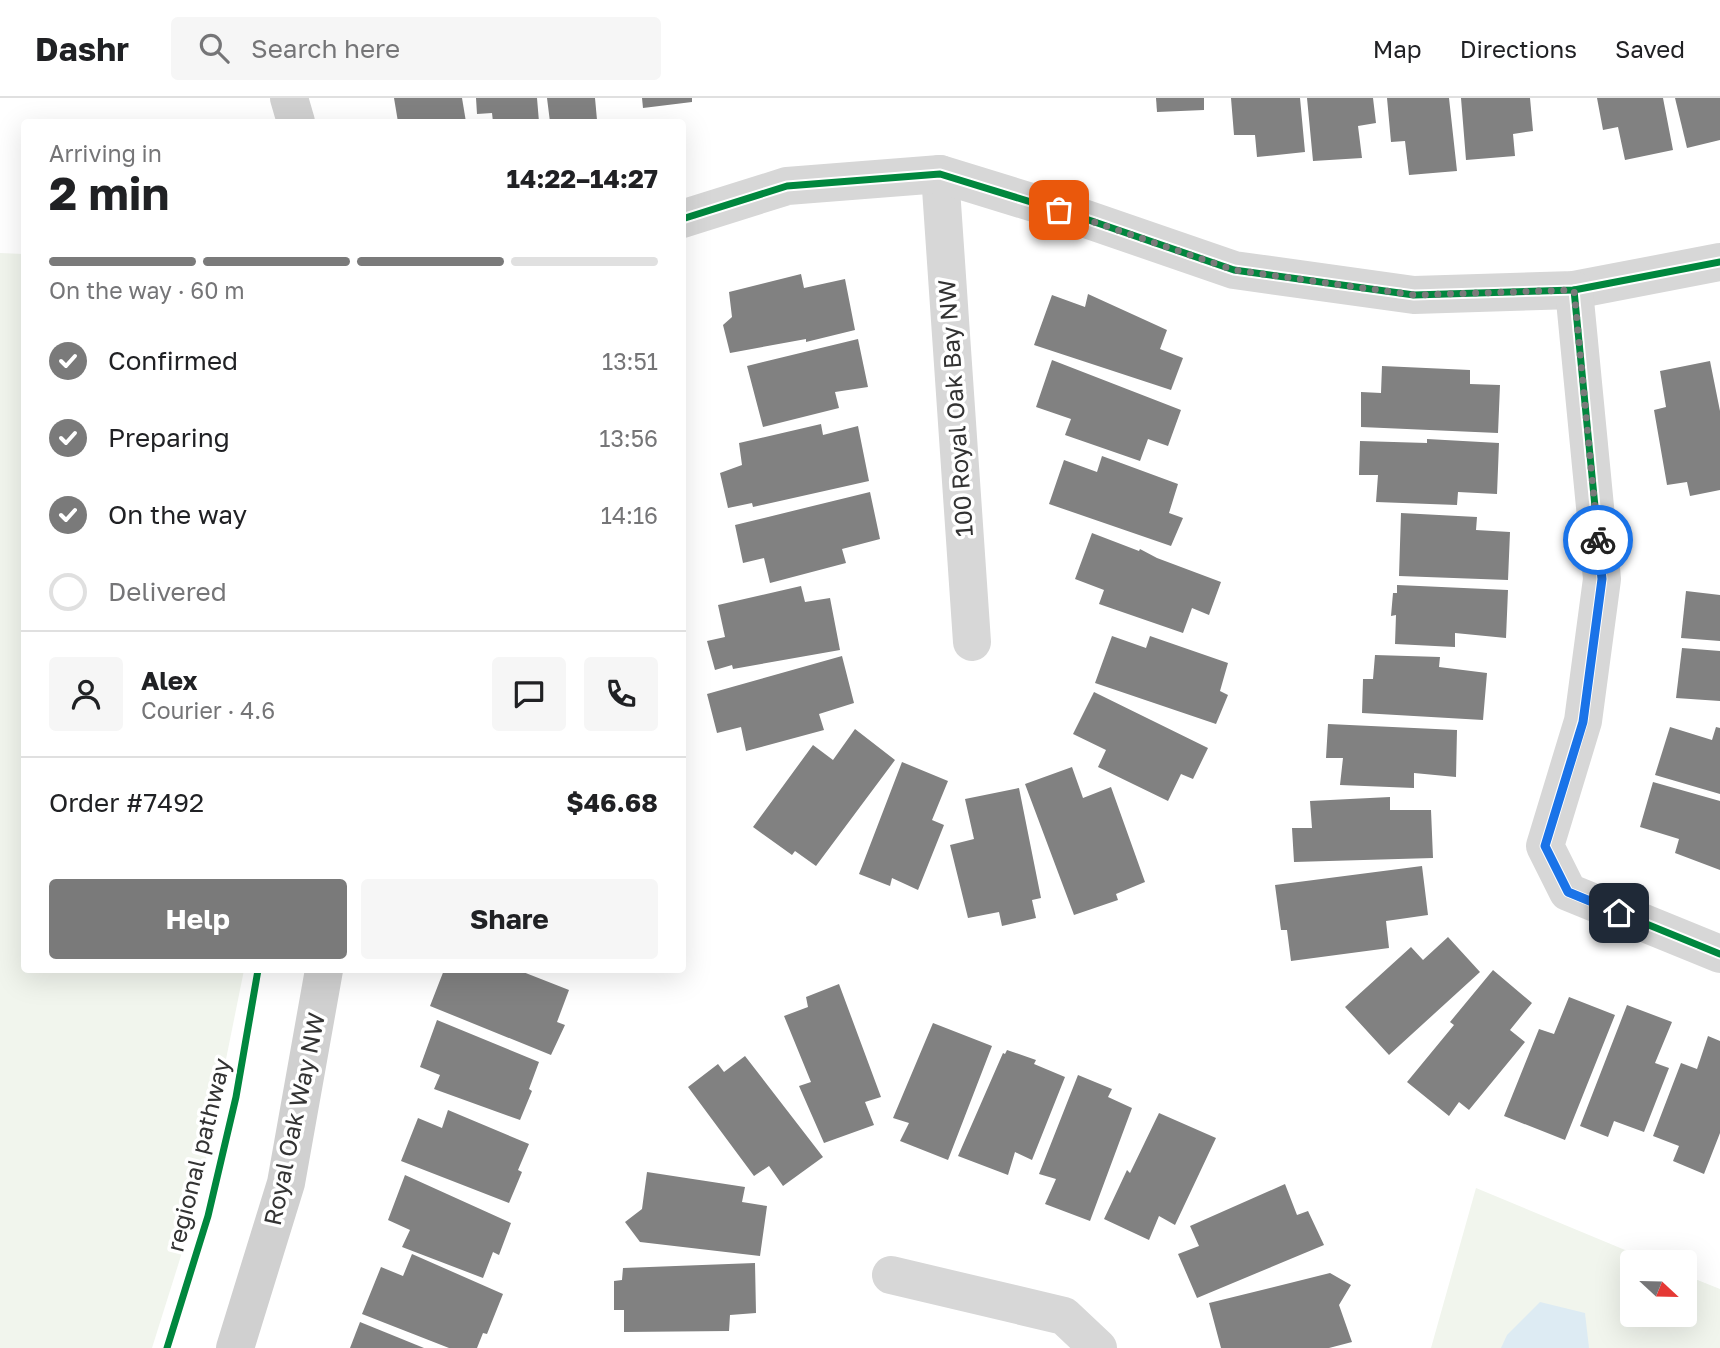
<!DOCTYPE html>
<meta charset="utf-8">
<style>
body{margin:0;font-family:"Golos Text",sans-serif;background:#f6f6f6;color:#202124;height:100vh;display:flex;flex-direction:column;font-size:26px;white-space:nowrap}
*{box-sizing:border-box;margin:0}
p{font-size:23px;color:#757577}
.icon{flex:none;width:38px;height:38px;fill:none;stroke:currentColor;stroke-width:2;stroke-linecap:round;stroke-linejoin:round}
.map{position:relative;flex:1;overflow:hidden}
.side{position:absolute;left:21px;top:21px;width:665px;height:854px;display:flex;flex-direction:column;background:#fff;border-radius:7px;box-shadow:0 7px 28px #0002}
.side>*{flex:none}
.needle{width:46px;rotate:112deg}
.buttons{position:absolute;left:1620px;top:1152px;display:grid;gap:14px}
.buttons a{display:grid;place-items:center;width:77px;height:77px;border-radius:7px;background:#fff;box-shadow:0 7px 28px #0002;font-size:35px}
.pin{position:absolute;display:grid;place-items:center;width:60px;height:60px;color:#fff;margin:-30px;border-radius:14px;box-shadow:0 4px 10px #0006}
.courier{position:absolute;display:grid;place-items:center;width:70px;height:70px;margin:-35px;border:5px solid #1a73e8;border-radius:50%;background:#fff;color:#222;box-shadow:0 2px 9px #0007}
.head em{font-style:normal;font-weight:700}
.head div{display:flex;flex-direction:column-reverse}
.head{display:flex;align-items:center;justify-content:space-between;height:119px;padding:0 28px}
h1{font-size:46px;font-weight:700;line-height:52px}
.bar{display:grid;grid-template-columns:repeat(4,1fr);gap:10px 7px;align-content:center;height:84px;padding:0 28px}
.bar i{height:9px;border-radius:5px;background:#e0e0e0}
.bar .current{background:#7a7a7a}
.bar p{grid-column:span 4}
.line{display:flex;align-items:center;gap:18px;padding:0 28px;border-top:2px solid #e0e0e0}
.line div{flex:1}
.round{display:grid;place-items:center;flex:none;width:74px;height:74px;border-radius:7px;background:#f6f6f6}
ol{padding:0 28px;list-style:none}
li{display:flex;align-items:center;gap:21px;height:77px}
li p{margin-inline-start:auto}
li .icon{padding:7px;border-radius:50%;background:#7a7a7a;color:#fff;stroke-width:4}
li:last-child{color:#757577}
li i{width:38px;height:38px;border:4px solid #e0e0e0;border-radius:50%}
.cta{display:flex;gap:14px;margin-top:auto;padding:14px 28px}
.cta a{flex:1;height:80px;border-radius:7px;background:#7a7a7a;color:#fff;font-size:28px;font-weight:700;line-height:80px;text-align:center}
.cta a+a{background:#f6f6f6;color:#202124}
header{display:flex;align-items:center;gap:42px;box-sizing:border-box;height:98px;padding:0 35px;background:#fff;border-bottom:2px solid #e0e0e0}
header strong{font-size:33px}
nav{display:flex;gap:38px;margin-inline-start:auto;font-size:24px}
.search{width:490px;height:63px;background:#f6f6f6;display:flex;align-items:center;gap:18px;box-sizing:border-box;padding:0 24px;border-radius:7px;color:#757577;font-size:26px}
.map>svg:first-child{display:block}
</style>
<header>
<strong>Dashr</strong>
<div class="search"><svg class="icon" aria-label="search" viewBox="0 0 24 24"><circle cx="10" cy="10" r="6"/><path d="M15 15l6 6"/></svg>Search here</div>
<nav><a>Map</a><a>Directions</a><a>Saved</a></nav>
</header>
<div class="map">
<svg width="1720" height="1250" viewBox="0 0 1720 1250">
<rect width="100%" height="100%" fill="#fff"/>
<!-- green -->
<g fill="#f1f5ed">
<path d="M 0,155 L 24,156 L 24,872 L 244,872 L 196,1110 L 152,1250 L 0,1250 Z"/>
<path d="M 1476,1090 L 1654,1164 L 1633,1164 L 1633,1216 L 1685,1216 L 1685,1177 L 1720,1191 L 1720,1250 L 1431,1250 Z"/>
</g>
<!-- water -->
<path fill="#ddebf3" d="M 1540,1204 L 1585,1215 L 1589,1250 L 1501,1250 L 1507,1237 Z"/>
<!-- building -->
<g fill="#818181">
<path d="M 394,0 L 462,0 L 466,24 L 398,24 Z"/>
<path d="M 476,0 L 537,0 L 539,24 L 493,24 L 492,15 L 477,16 Z"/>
<path d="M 547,0 L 595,0 L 597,22 L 550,24 Z"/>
<path d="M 642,0 L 692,0 L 692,4 L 643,10 Z"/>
<path d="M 1156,0 L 1204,0 L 1204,12 L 1157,14 Z"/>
<path d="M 1231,0 L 1300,0 L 1305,54 L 1257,59 L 1255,37 L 1234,37 Z"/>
<path d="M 1307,0 L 1373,0 L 1376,25 L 1358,28 L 1362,60 L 1313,63 Z"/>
<path d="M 1387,0 L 1449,0 L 1457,73 L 1409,77 L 1405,43 L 1391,44 Z"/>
<path d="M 1461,0 L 1530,0 L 1533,33 L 1513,36 L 1515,58 L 1466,62 Z"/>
<path d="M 1597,0 L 1663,0 L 1673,52 L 1625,62 L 1618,29 L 1603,32 Z"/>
<path d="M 1675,0 L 1720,0 L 1720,42 L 1687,50 Z"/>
<path d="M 801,176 L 804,190 L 845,181 L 855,232 L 806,244 L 806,241 L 730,255 L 723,227 L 732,219 L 729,194 Z"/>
<path d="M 1088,196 L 1167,232 L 1160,251 L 1183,260 L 1171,292 L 1034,247 L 1052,197 L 1085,209 Z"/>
<path d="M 858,241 L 868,289 L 835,294 L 839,310 L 763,329 L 747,268 Z"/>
<path d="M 1052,262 L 1181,312 L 1168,348 L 1148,341 L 1140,363 L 1065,337 L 1071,321 L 1036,309 Z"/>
<path d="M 1710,263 L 1720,313 L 1720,392 L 1690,398 L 1687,384 L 1667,387 L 1654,312 L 1666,309 L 1660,273 Z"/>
<path d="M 1382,268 L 1470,272 L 1470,286 L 1500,287 L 1498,335 L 1361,329 L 1361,294 L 1381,295 Z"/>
<path d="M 821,326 L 823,337 L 858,328 L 869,383 L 753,409 L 752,405 L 728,410 L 720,375 L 742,367 L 739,345 Z"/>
<path d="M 1427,341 L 1499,345 L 1497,396 L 1458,394 L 1457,407 L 1376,404 L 1378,377 L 1359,377 L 1360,343 L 1427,345 Z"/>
<path d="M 1102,358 L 1178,386 L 1169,415 L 1183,420 L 1171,448 L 1049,406 L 1064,362 L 1097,374 Z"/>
<path d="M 870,394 L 880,441 L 842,451 L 846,465 L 770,485 L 764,460 L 743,465 L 735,427 Z"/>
<path d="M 1401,415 L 1477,419 L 1476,432 L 1510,434 L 1508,482 L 1399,478 Z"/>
<path d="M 1092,435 L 1139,453 L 1140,451 L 1157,460 L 1221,484 L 1209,517 L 1192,510 L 1183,535 L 1099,506 L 1104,492 L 1075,481 Z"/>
<path d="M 1397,487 L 1508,492 L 1506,540 L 1455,535 L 1455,549 L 1395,546 L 1396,517 L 1391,518 L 1393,495 L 1397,495 Z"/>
<path d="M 801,488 L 805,504 L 830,500 L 840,552 L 733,571 L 732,567 L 715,572 L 707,543 L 725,539 L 718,507 Z"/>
<path d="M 1686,493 L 1720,497 L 1720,543 L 1681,540 Z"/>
<path d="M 1112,538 L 1146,550 L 1150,538 L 1228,565 L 1220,593 L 1228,597 L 1216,626 L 1095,585 Z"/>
<path d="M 1682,550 L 1720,553 L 1720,603 L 1676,600 Z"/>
<path d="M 1375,557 L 1440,559 L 1439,569 L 1487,575 L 1483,622 L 1362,615 L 1363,581 L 1373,581 Z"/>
<path d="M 842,558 L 854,605 L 819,616 L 824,632 L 746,653 L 741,629 L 717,635 L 707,596 Z"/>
<path d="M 1094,594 L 1208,650 L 1193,681 L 1181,676 L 1168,703 L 1098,669 L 1106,652 L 1073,636 Z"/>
<path d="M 1328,626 L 1457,632 L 1456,679 L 1414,675 L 1414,690 L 1340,687 L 1343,660 L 1326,660 Z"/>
<path d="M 1670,629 L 1712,642 L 1716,629 L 1720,630 L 1720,696 L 1655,677 Z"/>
<path d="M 855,631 L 895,662 L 816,768 L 795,753 L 792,757 L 753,729 L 813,647 L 833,662 Z"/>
<path d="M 902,664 L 948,683 L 932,722 L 944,727 L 918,792 L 892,780 L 890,788 L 859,776 Z"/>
<path d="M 1072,669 L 1083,700 L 1111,689 L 1145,784 L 1116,796 L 1118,802 L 1074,817 L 1025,686 Z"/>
<path d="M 1653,684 L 1720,703 L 1720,772 L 1675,755 L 1679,741 L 1640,729 Z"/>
<path d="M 1019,690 L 1041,800 L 1032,802 L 1036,820 L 1002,828 L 999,814 L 968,820 L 950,747 L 974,741 L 965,701 Z"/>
<path d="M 1390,699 L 1390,712 L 1431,712 L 1433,760 L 1294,764 L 1292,730 L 1312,730 L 1310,703 Z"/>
<path d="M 1422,768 L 1428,817 L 1386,823 L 1389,850 L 1291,863 L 1287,832 L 1281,832 L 1275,787 Z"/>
<path d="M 1448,839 L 1480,874 L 1389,957 L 1345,909 L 1411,849 L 1423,862 Z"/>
<path d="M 444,872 L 518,872 L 569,892 L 557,924 L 565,927 L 551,957 L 430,908 Z"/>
<path d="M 1493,872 L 1532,905 L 1510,932 L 1525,944 L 1469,1012 L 1459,1004 L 1449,1018 L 1407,984 L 1454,927 L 1450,924 Z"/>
<path d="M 839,886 L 881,999 L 865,1004 L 874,1027 L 824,1045 L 799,988 L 811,984 L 784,918 L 808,909 L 806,899 Z"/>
<path d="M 1569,899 L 1615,917 L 1565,1042 L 1504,1018 L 1539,931 L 1554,936 Z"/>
<path d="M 1627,907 L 1672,924 L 1655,965 L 1669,970 L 1644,1034 L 1614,1023 L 1608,1039 L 1580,1028 Z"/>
<path d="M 437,922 L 539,964 L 529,991 L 532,993 L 520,1022 L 434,991 L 440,977 L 420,969 Z"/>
<path d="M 933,925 L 992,948 L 948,1062 L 900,1043 L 909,1025 L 893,1020 Z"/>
<path d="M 1708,938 L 1720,943 L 1720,1035 L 1704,1076 L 1673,1063 L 1679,1048 L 1653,1038 L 1681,965 L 1697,971 Z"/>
<path d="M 1007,952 L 1036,962 L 1034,966 L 1065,979 L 1032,1062 L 1015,1054 L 1008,1077 L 958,1058 L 1003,955 L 1005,956 Z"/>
<path d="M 745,958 L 823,1059 L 783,1088 L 769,1068 L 754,1078 L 688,989 L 718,966 L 724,974 Z"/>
<path d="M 1078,977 L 1112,991 L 1108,999 L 1132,1010 L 1090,1123 L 1045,1106 L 1056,1081 L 1039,1076 Z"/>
<path d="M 448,1012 L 529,1046 L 518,1072 L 522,1074 L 509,1105 L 401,1063 L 418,1020 L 442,1030 Z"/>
<path d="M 1159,1015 L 1216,1040 L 1175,1127 L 1159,1118 L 1149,1142 L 1104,1121 L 1127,1072 L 1130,1075 Z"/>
<path d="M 647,1074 L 745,1089 L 742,1104 L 767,1108 L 760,1158 L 640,1144 L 625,1124 L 642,1111 Z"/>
<path d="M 405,1077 L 511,1125 L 499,1157 L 493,1154 L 483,1180 L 402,1149 L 410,1132 L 388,1122 Z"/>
<path d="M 1285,1086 L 1297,1117 L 1308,1113 L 1324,1147 L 1197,1200 L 1178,1156 L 1199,1148 L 1190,1128 Z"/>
<path d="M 412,1156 L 503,1196 L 487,1236 L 483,1235 L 477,1250 L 449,1250 L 362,1216 L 381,1169 L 403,1178 Z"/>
<path d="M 755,1165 L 756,1215 L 730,1217 L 729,1233 L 624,1234 L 624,1212 L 614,1212 L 614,1183 L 622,1182 L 623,1170 Z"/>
<path d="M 1330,1175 L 1351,1187 L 1339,1207 L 1352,1244 L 1329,1250 L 1221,1250 L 1209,1205 Z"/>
<path d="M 360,1224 L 424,1250 L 350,1250 Z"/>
</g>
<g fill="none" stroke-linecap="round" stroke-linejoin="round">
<!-- street -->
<g stroke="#d7d7d7" stroke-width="38">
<path d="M 940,76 L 972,544"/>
<path d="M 682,121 L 787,88 L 940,76 L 1083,120 L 1234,172 L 1414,197 L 1574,192 L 1720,164"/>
<path d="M 1574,192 L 1602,481 L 1583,623 L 1545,748 L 1568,794 L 1720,856"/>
<path d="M 891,1177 L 1064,1218 L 1098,1250"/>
</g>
<!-- secondary -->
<g stroke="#d0d0d0" stroke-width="38">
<path d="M 289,0 L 296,24"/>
<path d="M 235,1250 L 286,1085 L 324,872"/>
</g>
<defs>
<g id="cycleway">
<path d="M 682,121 L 787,88 L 940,76 L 1083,120 L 1234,172 L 1414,197 L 1574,192 L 1720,164"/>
<path d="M 1574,192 L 1602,481 L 1583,623 L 1545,748 L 1568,794 L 1720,856"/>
<path d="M 167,1250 L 208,1118 L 236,999 L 258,872"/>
</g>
</defs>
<!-- cycleway casing -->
<use href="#cycleway" stroke="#fff" stroke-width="11"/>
<!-- cycleway -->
<use href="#cycleway" stroke="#00873e" stroke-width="7"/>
</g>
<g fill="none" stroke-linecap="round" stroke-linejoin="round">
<!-- done -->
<path stroke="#7a7a7a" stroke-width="7" stroke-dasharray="0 12.6" d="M 1059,112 L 1234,172 L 1414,197 L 1574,192 L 1598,442"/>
<!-- route -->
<path stroke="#1a73e8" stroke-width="9" d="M 1598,442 L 1602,481 L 1583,624 L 1545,748 L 1568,794 L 1619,815"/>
</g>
<g text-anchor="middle" stroke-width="7" stroke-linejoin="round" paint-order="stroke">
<!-- street labels -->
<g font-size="24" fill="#333" stroke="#fff">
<text transform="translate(956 310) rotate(-94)" y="8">100 Royal Oak Bay NW</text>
<text transform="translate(295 1021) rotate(-78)" y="8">Royal Oak Way NW</text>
<text transform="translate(199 1057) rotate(-76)" y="8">regional pathway</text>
</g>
</g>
</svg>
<div class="buttons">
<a><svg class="needle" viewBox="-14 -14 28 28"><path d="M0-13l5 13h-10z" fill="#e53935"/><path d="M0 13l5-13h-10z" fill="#757577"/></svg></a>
</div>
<div class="pin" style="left:1059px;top:112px;background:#ea580c"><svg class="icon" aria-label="bag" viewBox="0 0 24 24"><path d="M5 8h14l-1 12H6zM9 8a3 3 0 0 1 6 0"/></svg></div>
<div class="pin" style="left:1619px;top:815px;background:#1f2937"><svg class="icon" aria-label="home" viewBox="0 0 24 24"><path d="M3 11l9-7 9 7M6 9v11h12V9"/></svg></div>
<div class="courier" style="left:1598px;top:442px"><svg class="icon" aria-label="bike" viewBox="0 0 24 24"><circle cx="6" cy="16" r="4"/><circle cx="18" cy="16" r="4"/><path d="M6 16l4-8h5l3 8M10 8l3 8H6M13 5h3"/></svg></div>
<section class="side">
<div class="head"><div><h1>2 min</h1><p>Arriving in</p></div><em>14:22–14:27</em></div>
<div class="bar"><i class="current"></i><i class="current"></i><i class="current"></i><i></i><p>On the way · 60 m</p></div>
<ol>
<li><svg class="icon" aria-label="check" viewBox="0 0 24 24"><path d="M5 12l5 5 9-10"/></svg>Confirmed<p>13:51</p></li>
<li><svg class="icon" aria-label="check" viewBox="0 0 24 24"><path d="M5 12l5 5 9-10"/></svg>Preparing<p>13:56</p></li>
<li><svg class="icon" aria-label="check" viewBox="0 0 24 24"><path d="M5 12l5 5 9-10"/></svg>On the way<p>14:16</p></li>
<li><i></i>Delivered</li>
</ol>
<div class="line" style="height:126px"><a class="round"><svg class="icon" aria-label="person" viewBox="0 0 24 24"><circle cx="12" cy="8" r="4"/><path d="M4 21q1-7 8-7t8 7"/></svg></a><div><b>Alex</b><p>Courier · 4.6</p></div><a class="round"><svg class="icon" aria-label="chat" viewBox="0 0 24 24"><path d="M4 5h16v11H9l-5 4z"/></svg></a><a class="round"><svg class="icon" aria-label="phone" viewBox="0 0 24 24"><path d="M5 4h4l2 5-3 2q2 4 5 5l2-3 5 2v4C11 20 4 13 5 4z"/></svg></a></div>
<div class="line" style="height:91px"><div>Order #7492</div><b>$46.68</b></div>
<div class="cta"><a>Help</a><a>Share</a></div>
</section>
</div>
